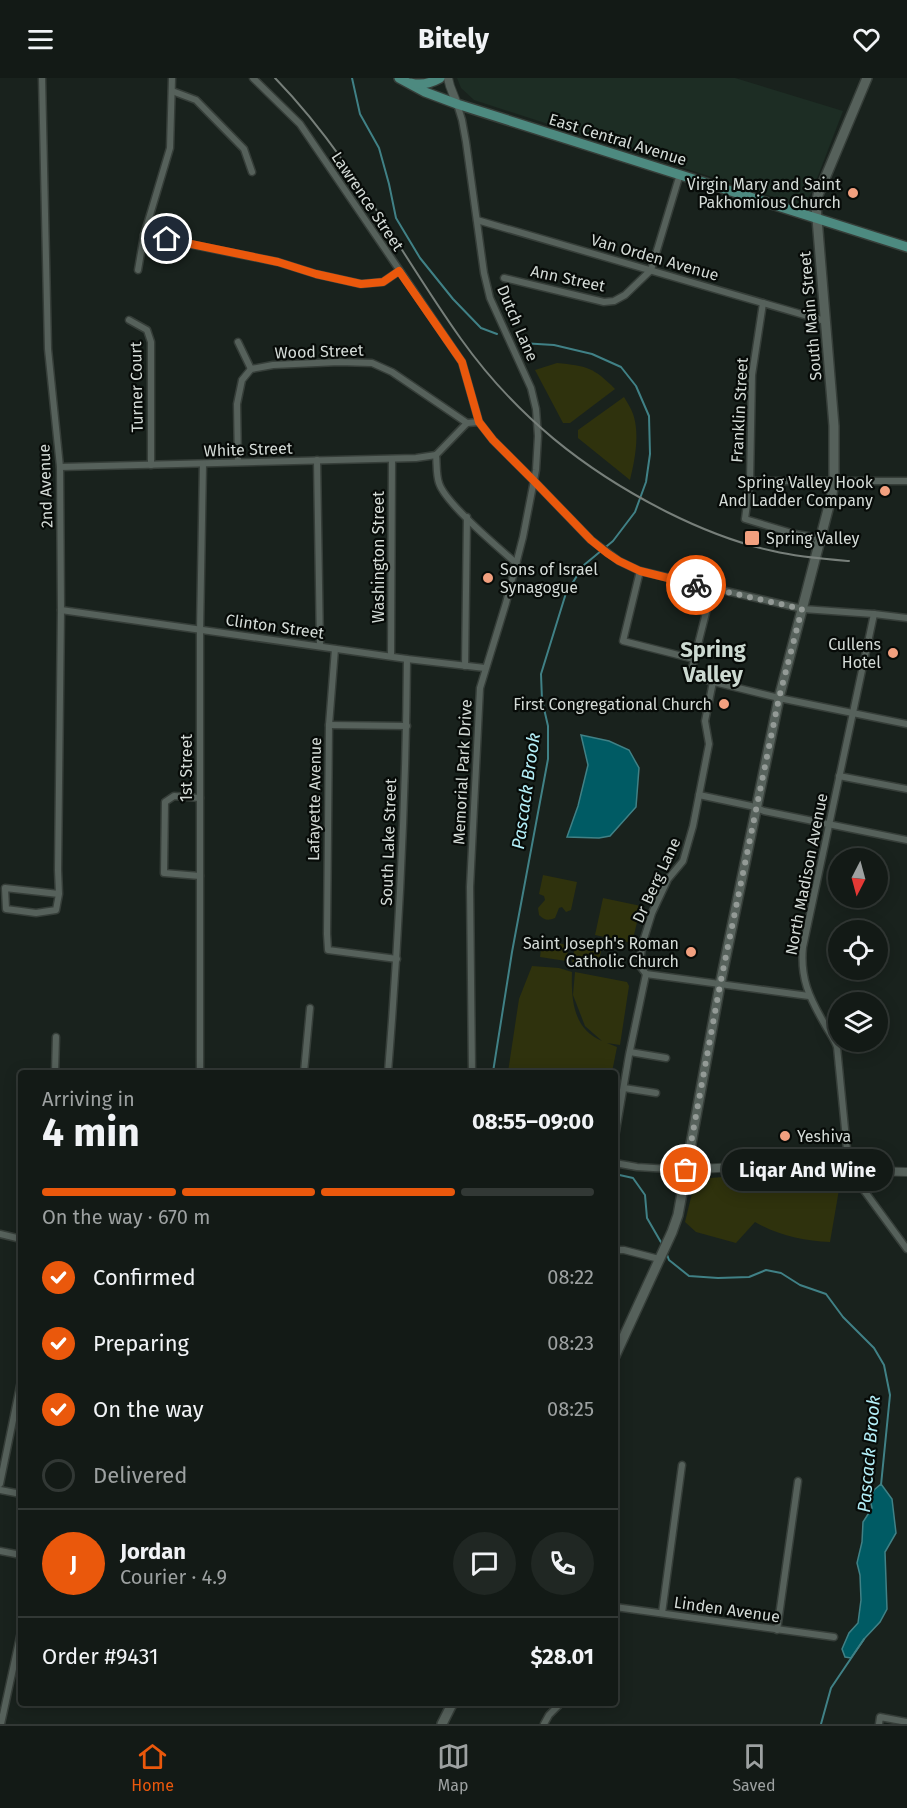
<!DOCTYPE html>
<meta charset="utf-8">
<style>
body{margin:0;font-family:"Fira Sans",sans-serif;background:#202723;color:#f1f3f6;height:100vh;display:flex;flex-direction:column;font-size:22px;white-space:nowrap}
*{box-sizing:border-box;margin:0}
p{font-size:20px;color:#9da1a1}
.icon{flex:none;width:33px;height:33px;fill:none;stroke:currentColor;stroke-width:2;stroke-linecap:round;stroke-linejoin:round}
.map{position:relative;flex:1;overflow:hidden}
.sheet{position:absolute;left:18px;top:992px;width:600px;height:636px;display:flex;flex-direction:column;background:#131a16;border-radius:6px;box-shadow:0 3px 15px #0003,0 0 0 2px #323835}
.sheet>*{flex:none}
.needle{width:39px;rotate:186deg}
.fabs{position:absolute;left:828px;top:770px;display:grid;gap:12px}
.fabs a{display:grid;place-items:center;width:60px;height:60px;border-radius:50%;background:#131a16;box-shadow:0 3px 15px #0003,0 0 0 2px #323835;font-size:30px}
.pin{position:absolute;display:grid;place-items:center;width:51px;height:51px;color:#fff;margin:-26px;border:3px solid #fff;border-radius:50%;box-shadow:0 2px 6px #0007}
.courier{position:absolute;display:grid;place-items:center;width:60px;height:60px;margin:-30px;border:4px solid #ea580c;border-radius:50%;background:#fff;color:#222;box-shadow:0 2px 8px #0007}
.bubble{position:absolute;height:42px;border-radius:21px;background:#131a16;box-shadow:0 3px 15px #0003,0 0 0 2px #323835;font-size:20px;font-weight:700;line-height:42px;text-align:center}
.overview em{font-style:normal;font-weight:700}
.overview div{display:flex;flex-direction:column-reverse}
.overview{display:flex;align-items:center;justify-content:space-between;height:102px;padding:0 24px}
h1{font-size:39px;font-weight:700;line-height:45px}
.bar{display:grid;grid-template-columns:repeat(4,1fr);gap:9px 6px;align-content:center;height:72px;padding:0 24px}
.bar i{height:8px;border-radius:4px;background:#323835}
.bar .active{background:#ea580c}
.bar p{grid-column:span 4}
.line{display:flex;align-items:center;gap:15px;padding:0 24px;border-top:2px solid #323835}
.line div{flex:1}
.round{display:grid;place-items:center;flex:none;width:63px;height:63px;border-radius:32px;background:#202723}
ol{padding:0 24px;list-style:none}
li{display:flex;align-items:center;gap:18px;height:66px}
li p{margin-inline-start:auto}
li .icon{padding:6px;border-radius:50%;background:#ea580c;color:#fff;stroke-width:4}
li:last-child{color:#9da1a1}
li i{width:33px;height:33px;border:3px solid #323835;border-radius:50%}
header{display:flex;justify-content:space-between;align-items:center;height:78px;padding:0 24px;background:#131a16;font-size:27px;font-weight:700}
.dock{display:flex;justify-content:space-around;align-items:center;height:84px;border-top:2px solid #323835;background:#131a16;font-size:16px;color:#9da1a1}
.dock a{display:grid;justify-items:center;gap:3px}
.dock .active{color:#ea580c}
.map>svg:first-child{display:block}
</style>
<header><svg class="icon" aria-label="menu" viewBox="0 0 24 24"><path d="M4 6h16M4 12h16M4 18h16"/></svg>Bitely<svg class="icon" aria-label="heart" viewBox="0 0 24 24"><path d="M12 20l-8-8c-3-5 5-10 8-4 3-6 11-1 8 4z"/></svg></header>
<div class="map">
<svg width="907" height="1646" viewBox="0 0 907 1646">
<rect width="100%" height="100%" fill="#19221d"/>
<!-- built -->
<path fill="#1d2d24" d="M 457,0 L 735,0 L 843,33 L 811,116 L 802,125 L 792,125 L 474,22 L 461,10 Z"/>
<!-- green -->
<g fill="#2f320d">
<path d="M 557,285 C 587,288 593,289 615,311 L 570,345 L 563,345 L 535,292 Z"/>
<path d="M 624,319 C 627,324 631,330 633,336 C 640,356 635,382 630,402 L 578,360 L 578,352 Z"/>
<path d="M 543,797 L 577,804 L 571,832 L 566,834 L 562,829 L 559,830 L 555,840 C 548,843 544,842 539,837 L 538,830 L 545,822 L 544,818 L 539,816 Z"/>
<path d="M 603,820 L 641,828 L 632,865 L 595,857 Z"/>
<path d="M 542,863 L 569,867 L 566,883 L 540,879 Z"/>
<path d="M 575,868 L 601,873 L 598,888 L 572,884 Z"/>
<path d="M 532,888 L 559,890 L 572,894 C 571,921 573,951 602,963 L 585,948 L 573,917 L 575,894 L 627,904 L 629,908 L 620,967 L 607,965 L 617,969 L 612,994 L 508,994 L 519,921 Z"/>
<path d="M 722,1099 L 841,1100 L 830,1164 C 804,1163 777,1157 755,1144 L 736,1165 L 696,1154 L 685,1144 L 695,1103 L 699,1101 Z"/>
</g>
<!-- water -->
<g fill="#005b64" stroke="#408186" stroke-width="1.5">
<path d="M 581,657 L 609,663 L 629,672 L 639,690 L 636,729 L 610,758 L 599,760 L 567,759 L 578,728 L 588,687 Z"/>
<path d="M 881,1406 L 892,1421 L 896,1455 L 885,1474 L 887,1531 L 880,1544 L 865,1560 L 851,1580 L 845,1579 L 842,1571 L 849,1555 L 858,1545 L 861,1522 L 860,1497 L 857,1485 L 862,1464 L 863,1444 L 872,1430 L 870,1420 L 874,1412 Z"/>
</g>
<g fill="none" stroke-linecap="round" stroke-linejoin="round">
<!-- stream -->
<g stroke="#408186" stroke-width="2">
<path d="M 352,0 L 360,36 L 379,70 L 389,106 L 396,140 L 420,180 L 453,221 L 481,250 L 497,256"/>
<path d="M 493,994 L 512,874 L 548,681 L 548,648 L 542,622 L 541,596 L 566,515 L 584,487 L 613,463 L 635,434 L 646,404 L 650,376 L 649,338 L 636,308 L 621,289 L 592,276 L 554,267 L 521,265"/>
<path d="M 615,1096 L 633,1100 L 645,1117 L 647,1140 L 662,1166"/>
<path d="M 666,1174 L 669,1182 L 689,1198 L 718,1200 L 749,1199 L 766,1192 L 781,1195 L 800,1207 L 826,1216 L 843,1239 L 874,1270 L 884,1287 L 890,1317 L 881,1407"/>
<path d="M 821,1646 L 831,1610 L 864,1561"/>
</g>
<defs>
<g id="minor">
<path d="M 42,0 L 48,271 L 60,389 L 61,532 L 58,792 L 59,816 L 56,832 L 36,835 L 6,831 L 5,810 L 59,816"/>
<path d="M 253,0 L 300,46 L 462,284 L 479,344 L 493,362 L 533,402 L 591,462 L 619,483 L 640,493 L 803,531 L 874,536 L 907,540"/>
<path d="M 172,13 L 196,22 L 244,71 L 252,94"/>
<path d="M 457,26 L 462,42 L 466,64 L 484,195 L 490,220 L 531,310 L 536,331 L 538,358 L 536,392 L 523,459 L 506,525 L 480,610 L 470,809 L 472,994"/>
<path d="M 477,142 L 825,243"/>
<path d="M 144,157 L 278,184 L 316,196 L 361,206 L 383,204 L 399,193"/>
<path d="M 138,192 L 144,157 L 170,70 L 172,0"/>
<path d="M 504,200 L 604,224 L 614,223 L 625,217 L 651,192 L 680,96"/>
<path d="M 763,225 L 752,297 L 750,403 L 745,441 L 795,456 L 821,460"/>
<path d="M 129,242 L 147,252 L 151,264 L 151,387"/>
<path d="M 238,264 L 251,291"/>
<path d="M 479,344 L 467,345 L 436,377 C 437,386 436,396 439,405 C 445,425 499,470 517,486"/>
<path d="M 317,382 L 320,568"/>
<path d="M 238,384 L 237,326 L 242,302 L 251,291 L 273,287 L 339,284 L 372,285 L 392,294 L 467,345"/>
<path d="M 60,389 L 416,380 L 436,377"/>
<path d="M 750,403 L 907,403"/>
<path d="M 798,458 L 819,470"/>
<path d="M 640,493 L 623,563 L 694,581"/>
<path d="M 712,511 L 690,598 L 779,620 L 907,646"/>
<path d="M 61,532 L 407,581 L 485,590"/>
<path d="M 874,536 L 803,869 C 800,900 809,919 824,945 C 828,953 834,960 837,969 L 849,1092 L 907,1171"/>
<path d="M 335,571 L 329,647 L 327,856 L 328,872 L 397,881"/>
<path d="M 391,578 L 392,381"/>
<path d="M 465,588 L 467,439"/>
<path d="M 329,647 L 407,648"/>
<path d="M 839,698 L 907,711"/>
<path d="M 699,717 L 751,728 L 764,733 L 907,762"/>
<path d="M 200,798 L 164,795 L 165,724 L 174,718 L 200,720"/>
<path d="M 646,896 L 640,888 L 642,867 L 652,835 L 668,801 L 683,783 L 693,748 L 709,666 L 705,643 L 713,604"/>
<path d="M 646,896 L 809,918"/>
<path d="M 630,974 L 666,980"/>
<path d="M 55,994 L 56,959"/>
<path d="M 200,994 L 200,552 L 203,386"/>
<path d="M 304,994 L 310,930"/>
<path d="M 388,994 C 399,857 406,719 407,581"/>
<path d="M 624,1010 L 656,1015"/>
<path d="M 615,1059 L 629,977 L 646,896"/>
<path d="M 615,1085 L 637,1089 L 686,1092"/>
<path d="M 0,1156 L 21,1161"/>
<path d="M 615,1172 L 624,1172 L 659,1181"/>
<path d="M 0,1406 L 21,1303"/>
<path d="M 0,1412 L 21,1416"/>
<path d="M 0,1473 L 21,1477"/>
<path d="M 615,1529 L 834,1559"/>
<path d="M 662,1535 L 682,1387"/>
<path d="M 777,1552 L 798,1403"/>
<path d="M 1,1646 L 21,1554"/>
<path d="M 544,1646 L 549,1637 L 562,1624"/>
<path d="M 879,1646 L 880,1639 L 907,1644"/>
</g>
<g id="tertiary">
<path d="M 448,0 L 450,8 L 457,26"/>
<path d="M 686,1092 L 733,1089 L 907,1094"/>
</g>
<g id="secondary">
<path d="M 615,1278 L 672,1154 L 678,1137 L 720,907 L 779,620 L 832,416 L 834,403 L 834,348 L 816,128 L 818,117 L 867,0"/>
<path d="M 442,1646 L 453,1624"/>
</g>
<g id="primary">
<path d="M 399,0 L 425,14 L 457,26 L 907,169"/>
<path d="M 411,5 C 422,8 431,5 440,0"/>
</g>
</defs>
<!-- minor casing -->
<use href="#minor" stroke="#363e39" stroke-width="9"/>
<!-- tertiary casing -->
<use href="#tertiary" stroke="#363e39" stroke-width="10"/>
<!-- secondary casing -->
<use href="#secondary" stroke="#363e39" stroke-width="12"/>
<!-- primary casing -->
<use href="#primary" stroke="#363e39" stroke-width="12"/>
<!-- minor -->
<use href="#minor" stroke="#56615b" stroke-width="6"/>
<!-- tertiary -->
<use href="#tertiary" stroke="#56615b" stroke-width="8"/>
<!-- secondary -->
<use href="#secondary" stroke="#56615b" stroke-width="9"/>
<!-- primary -->
<use href="#primary" stroke="#4d8a80" stroke-width="9"/>
<!-- rail -->
<path stroke="#777f7a" stroke-width="2" d="M 275,0 C 351,78 399,174 461,261 C 516,338 584,392 667,434 C 701,451 736,465 773,473 C 798,479 824,481 849,483"/>
</g>
<g fill="none" stroke-linecap="round" stroke-linejoin="round">
<!-- done -->
<path stroke="#939a96" stroke-width="6" stroke-dasharray="0 10.8" d="M 686,1092 L 720,907 L 779,620 L 802,531 L 696,507"/>
<!-- route -->
<path stroke="#ea580c" stroke-width="8" d="M 167,161 L 278,184 L 316,196 L 361,206 L 383,204 L 399,193 L 462,284 L 479,344 L 493,362 L 533,402 L 591,462 L 607,475 L 619,483 L 640,493 L 696,507"/>
</g>
<!-- markers -->
<g fill="#f2a07f" stroke="#070b08" stroke-width="2">
<circle cx="853" cy="115" r="6"/>
<circle cx="885" cy="413" r="6"/>
<rect x="744" y="452" width="16" height="16" rx="3"/>
<circle cx="488" cy="500" r="6"/>
<circle cx="893" cy="575" r="6"/>
<circle cx="724" cy="626" r="6"/>
<circle cx="691" cy="874" r="6"/>
<circle cx="785" cy="1058" r="6"/>
</g>
<g text-anchor="middle" stroke-width="4.5" stroke-linejoin="round" paint-order="stroke">
<!-- street labels -->
<g font-size="16" fill="#d4dbd7" stroke="#070b08">
<text transform="translate(618 61) rotate(17)" y="6">East Central Avenue</text>
<text transform="translate(368 123) rotate(56)" y="6">Lawrence Street</text>
<text transform="translate(655 179) rotate(16)" y="6">Van Orden Avenue</text>
<text transform="translate(568 200) rotate(12)" y="6">Ann Street</text>
<text transform="translate(810 238) rotate(-95)" y="6">South Main Street</text>
<text transform="translate(518 245) rotate(67)" y="6">Dutch Lane</text>
<text transform="translate(319 273) rotate(-2)" y="6">Wood Street</text>
<text transform="translate(136 309) rotate(-91)" y="6">Turner Court</text>
<text transform="translate(739 332) rotate(-87)" y="6">Franklin Street</text>
<text transform="translate(248 371) rotate(-2)" y="6">White Street</text>
<text transform="translate(45 408) rotate(-92)" y="6">2nd Avenue</text>
<text transform="translate(378 479) rotate(-90)" y="6">Washington Street</text>
<text transform="translate(275 548) rotate(8)" y="6">Clinton Street</text>
<text transform="translate(186 690) rotate(-90)" y="6">1st Street</text>
<text transform="translate(462 694) rotate(-87)" y="6">Memorial Park Drive</text>
<text transform="translate(314 721) rotate(-89)" y="6">Lafayette Avenue</text>
<text transform="translate(388 764) rotate(-88)" y="6">South Lake Street</text>
<text transform="translate(806 796) rotate(-79)" y="6">North Madison Avenue</text>
<text transform="translate(656 802) rotate(-65)" y="6">Dr Berg Lane</text>
<text transform="translate(727 1531) rotate(8)" y="6">Linden Avenue</text>
</g>
<!-- poi labels -->
<g font-size="16" fill="#d4dbd7" stroke="#070b08" text-anchor="end">
<text x="841" y="112">Virgin Mary and Saint<tspan x="841" dy="18">Pakhomious Church</tspan></text>
<text x="873" y="410">Spring Valley Hook<tspan x="873" dy="18">And Ladder Company</tspan></text>
<text x="766" y="466" text-anchor="start">Spring Valley</text>
<text x="500" y="497" text-anchor="start">Sons of Israel<tspan x="500" dy="18">Synagogue</tspan></text>
<text x="881" y="572">Cullens<tspan x="881" dy="18">Hotel</tspan></text>
<text x="712" y="632">First Congregational Church</text>
<text x="679" y="871">Saint Joseph's Roman<tspan x="679" dy="18">Catholic Church</tspan></text>
<text x="797" y="1064" text-anchor="start">Yeshiva</text>
</g>
<!-- water labels -->
<g font-size="18" font-style="italic" fill="#b3eef7" stroke="#070b08">
<text transform="translate(526 713) rotate(-82)" y="6">Pascack Brook</text>
<text transform="translate(869 1376) rotate(-85)" y="6">Pascack Brook</text>
</g>
<!-- district labels -->
<g font-size="22" font-weight="bold" fill="#ccd9d1" stroke="#070b08">
<text x="713" y="579">Spring<tspan x="713" dy="25">Valley</tspan></text>
</g>
</g>
</svg>
<div class="fabs">
<a><svg class="needle" viewBox="-14 -14 28 28"><path d="M0-13l5 13h-10z" fill="#e53935"/><path d="M0 13l5-13h-10z" fill="#9da1a1"/></svg></a>
<a><svg class="icon" aria-label="locate" viewBox="0 0 24 24"><circle cx="12" cy="12" r="6"/><path d="M12 2v4M12 18v4M2 12h4M18 12h4"/></svg></a>
<a><svg class="icon" aria-label="layers" viewBox="0 0 24 24"><path d="M12 4l9 5-9 5-9-5zM3 14l9 5 9-5"/></svg></a>
</div>
<div class="pin" style="left:686px;top:1092px;background:#ea580c"><svg class="icon" aria-label="bag" viewBox="0 0 24 24"><path d="M5 8h14l-1 12H6zM9 8a3 3 0 0 1 6 0"/></svg></div>
<div class="pin" style="left:167px;top:161px;background:#1f2937"><svg class="icon" aria-label="home" viewBox="0 0 24 24"><path d="M3 11l9-7 9 7M6 9v11h12V9"/></svg></div>
<div class="courier" style="left:696px;top:507px"><svg class="icon" aria-label="bike" viewBox="0 0 24 24"><circle cx="6" cy="16" r="4"/><circle cx="18" cy="16" r="4"/><path d="M6 16l4-8h5l3 8M10 8l3 8H6M13 5h3"/></svg></div>
<div class="bubble" style="left:722px;top:1071px;width:171px">Liqar And Wine</div>
<section class="sheet">
<div class="overview"><div><h1>4 min</h1><p>Arriving in</p></div><em>08:55–09:00</em></div>
<div class="bar"><i class="active"></i><i class="active"></i><i class="active"></i><i></i><p>On the way · 670 m</p></div>
<ol>
<li><svg class="icon" aria-label="check" viewBox="0 0 24 24"><path d="M5 12l5 5 9-10"/></svg>Confirmed<p>08:22</p></li>
<li><svg class="icon" aria-label="check" viewBox="0 0 24 24"><path d="M5 12l5 5 9-10"/></svg>Preparing<p>08:23</p></li>
<li><svg class="icon" aria-label="check" viewBox="0 0 24 24"><path d="M5 12l5 5 9-10"/></svg>On the way<p>08:25</p></li>
<li><i></i>Delivered</li>
</ol>
<div class="line" style="height:108px"><b class="round" style="background:#ea580c;color:#fff">J</b><div><b>Jordan</b><p>Courier · 4.9</p></div><a class="round"><svg class="icon" aria-label="chat" viewBox="0 0 24 24"><path d="M4 5h16v11H9l-5 4z"/></svg></a><a class="round"><svg class="icon" aria-label="phone" viewBox="0 0 24 24"><path d="M5 4h4l2 5-3 2q2 4 5 5l2-3 5 2v4C11 20 4 13 5 4z"/></svg></a></div>
<div class="line" style="height:78px"><div>Order #9431</div><b>$28.01</b></div>
</section>
</div>
<nav class="dock">
<a class="active"><svg class="icon" aria-label="home" viewBox="0 0 24 24"><path d="M3 11l9-7 9 7M6 9v11h12V9"/></svg>Home</a>
<a><svg class="icon" aria-label="map" viewBox="0 0 24 24"><path d="M3 6l6-2 6 2 6-2v14l-6 2-6-2-6 2zM9 4v14M15 6v14"/></svg>Map</a>
<a><svg class="icon" aria-label="saved" viewBox="0 0 24 24"><path d="M7 4h10v16l-5-4-5 4z"/></svg>Saved</a>
</nav>
